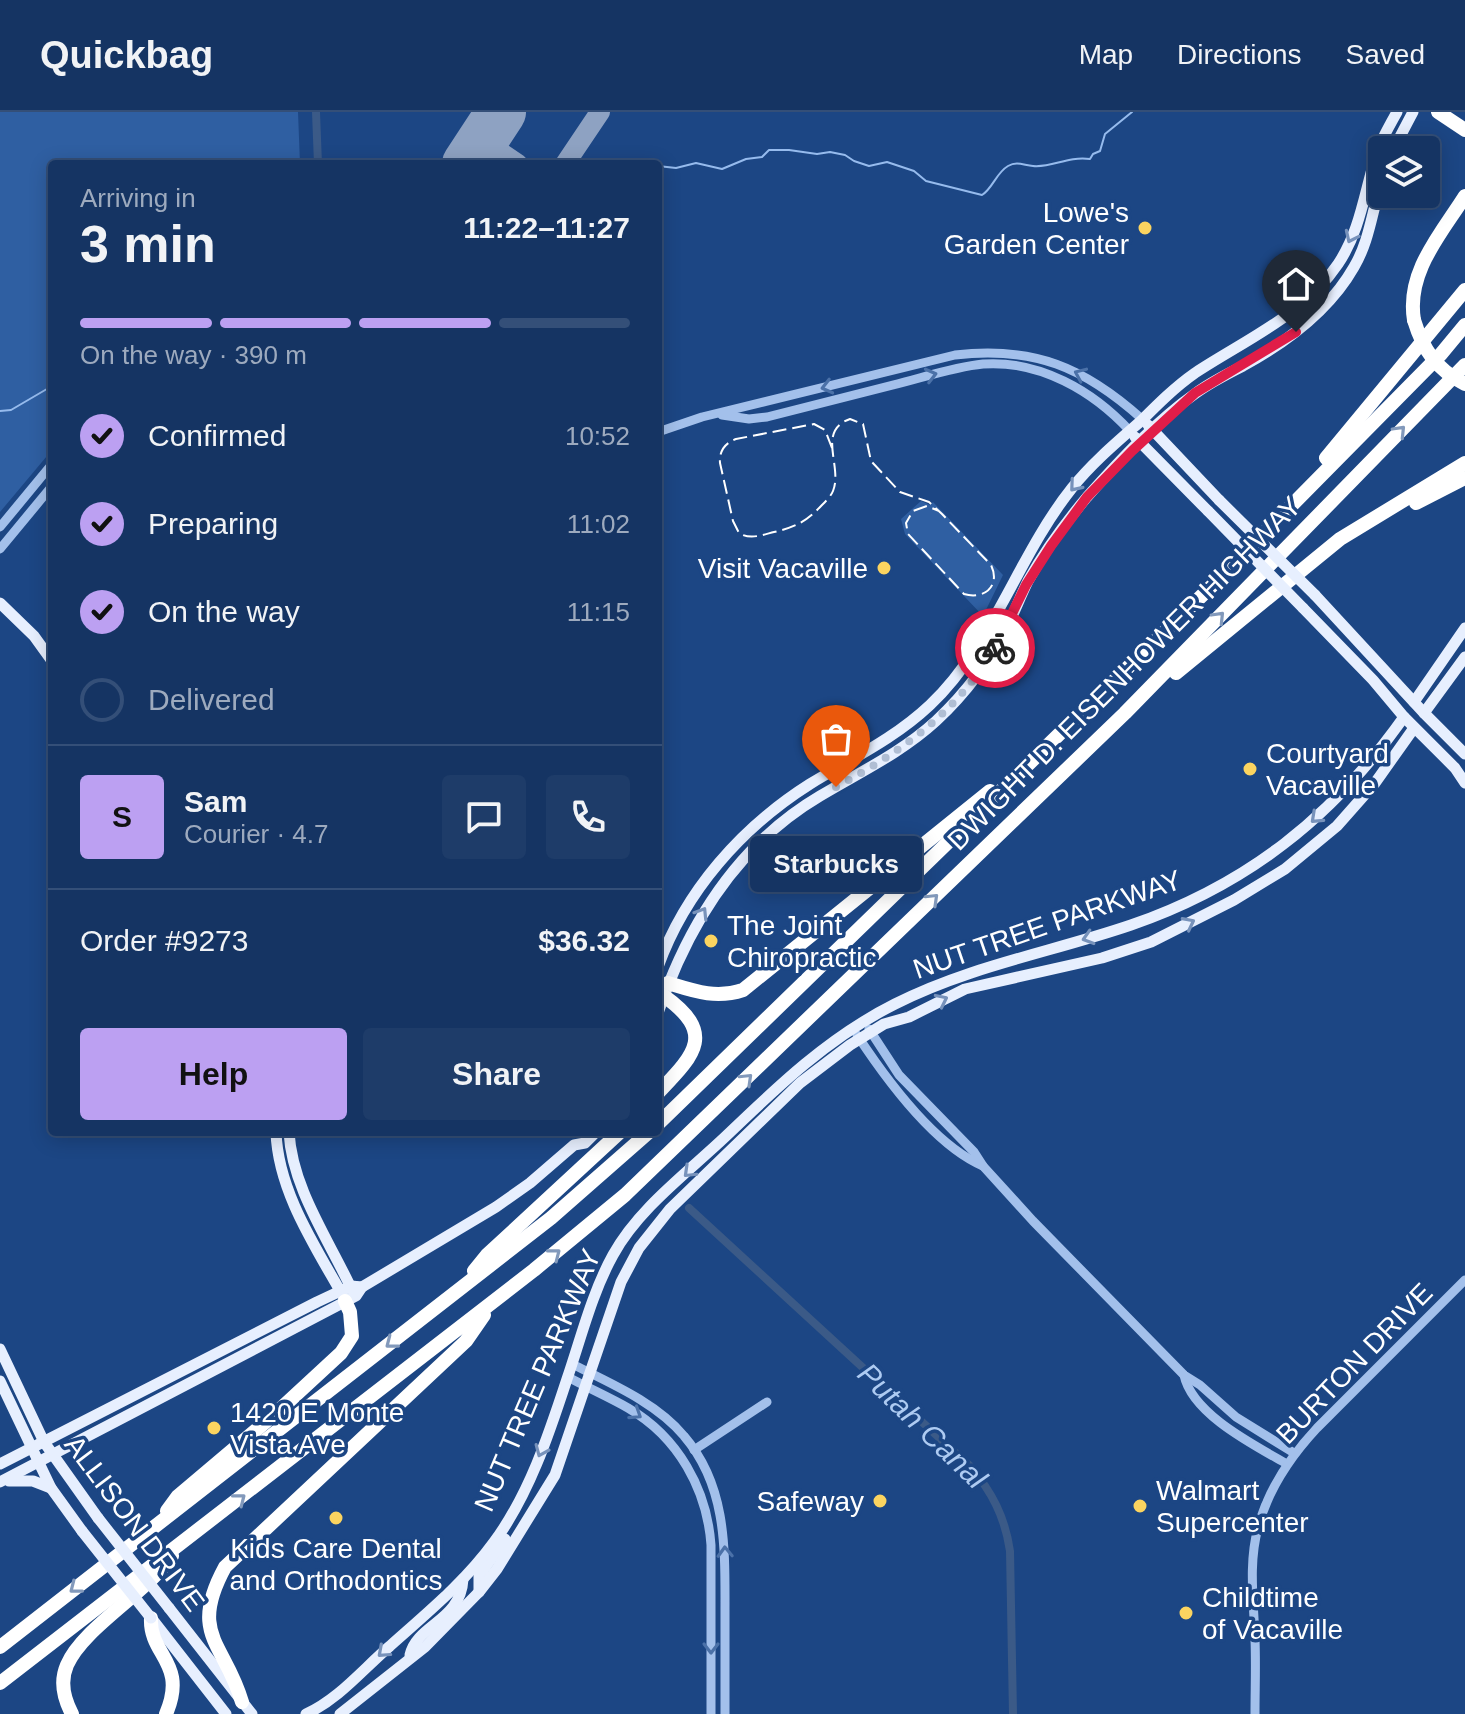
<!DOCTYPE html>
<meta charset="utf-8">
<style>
body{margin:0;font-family:Arial,sans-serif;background:#1e3c69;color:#f1f3f6;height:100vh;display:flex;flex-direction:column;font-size:30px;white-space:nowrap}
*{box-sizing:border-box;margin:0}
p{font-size:26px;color:#9daabe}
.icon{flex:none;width:44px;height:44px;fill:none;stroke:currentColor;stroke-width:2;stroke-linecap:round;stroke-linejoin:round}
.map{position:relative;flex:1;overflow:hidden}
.side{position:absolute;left:48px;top:48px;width:614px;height:976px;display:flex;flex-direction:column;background:#153463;border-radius:8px;box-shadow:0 4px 20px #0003,0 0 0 2px #344f78}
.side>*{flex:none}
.fabs{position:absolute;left:1368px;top:24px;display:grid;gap:16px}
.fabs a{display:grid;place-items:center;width:72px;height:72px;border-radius:8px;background:#153463;box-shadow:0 4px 20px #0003,0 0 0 2px #344f78;font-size:40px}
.pin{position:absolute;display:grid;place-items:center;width:68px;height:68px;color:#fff;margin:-82px -34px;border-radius:50% 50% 50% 0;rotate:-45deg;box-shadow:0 0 8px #0007}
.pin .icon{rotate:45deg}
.courier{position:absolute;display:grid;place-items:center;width:80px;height:80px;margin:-40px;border:6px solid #e11d48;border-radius:50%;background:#fff;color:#222;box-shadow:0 2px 10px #0007}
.bubble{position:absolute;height:56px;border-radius:8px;background:#153463;box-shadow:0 4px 20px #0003,0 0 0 2px #344f78;font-size:26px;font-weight:700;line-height:56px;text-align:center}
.overview em{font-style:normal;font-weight:700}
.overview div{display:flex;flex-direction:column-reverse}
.overview{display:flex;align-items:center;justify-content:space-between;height:136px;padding:0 32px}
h1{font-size:52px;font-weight:700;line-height:60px}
.bar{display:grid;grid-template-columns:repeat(4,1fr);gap:12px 8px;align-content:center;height:96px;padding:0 32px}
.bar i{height:10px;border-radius:6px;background:#344f78}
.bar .on{background:#bca0f2}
.bar p{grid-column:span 4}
.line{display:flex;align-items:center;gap:20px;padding:0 32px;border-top:2px solid #344f78}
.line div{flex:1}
.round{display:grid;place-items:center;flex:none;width:84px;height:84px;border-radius:8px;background:#1e3c69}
ol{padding:0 32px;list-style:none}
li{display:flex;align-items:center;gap:24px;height:88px}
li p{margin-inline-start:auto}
li .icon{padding:8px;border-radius:50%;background:#bca0f2;color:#111;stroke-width:4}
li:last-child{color:#9daabe}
li i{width:44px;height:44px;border:4px solid #344f78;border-radius:50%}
.cta{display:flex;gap:16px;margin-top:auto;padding:16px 32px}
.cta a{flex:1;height:92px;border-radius:8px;background:#bca0f2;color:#111;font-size:32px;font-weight:700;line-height:92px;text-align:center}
.cta a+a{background:#1e3c69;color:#f1f3f6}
header{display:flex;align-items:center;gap:48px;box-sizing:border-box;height:112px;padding:0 40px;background:#153463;border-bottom:2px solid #344f78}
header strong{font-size:38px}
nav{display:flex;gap:44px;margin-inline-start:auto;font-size:28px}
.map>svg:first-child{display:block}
</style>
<header>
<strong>Quickbag</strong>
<nav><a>Map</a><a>Directions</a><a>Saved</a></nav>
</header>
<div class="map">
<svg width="1465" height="1602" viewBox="0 0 1465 1602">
<rect width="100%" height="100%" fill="#1c4684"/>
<!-- green -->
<g fill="#2f5fa2">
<path d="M 0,0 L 298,0 L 300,52 L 52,52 L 52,338 L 0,400 Z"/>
<path d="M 921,389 L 930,393 L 933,390 L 1003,463 L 983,504 L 905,422 L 901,407 Z"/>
</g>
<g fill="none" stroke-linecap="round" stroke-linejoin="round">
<!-- stream -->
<g stroke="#96bbed" stroke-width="2">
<path d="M 658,54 L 676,56 L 696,51 L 722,57 L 746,47 L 762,45 L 769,38 L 789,38 L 817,42 L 830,40 L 845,43 L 854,49 L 869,54 L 887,50 L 914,59 L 926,69 L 982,83 C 993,76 996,61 1008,54 C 1017,49 1023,53 1033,54 C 1052,56 1067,44 1090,47 L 1093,42 L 1100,39 L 1105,22 L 1132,0"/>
<path d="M 0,299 L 11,298 L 52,274"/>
</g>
<!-- canal -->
<g stroke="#3b5a87" stroke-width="8">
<path d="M 316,0 L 318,52"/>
<path d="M 689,1096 L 970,1354 C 992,1380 1005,1405 1010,1439 L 1013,1602"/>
</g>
<!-- taxiway -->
<g stroke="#8ea2c2" stroke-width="20">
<path d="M 482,28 L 518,52"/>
<path d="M 565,52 L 600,0"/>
</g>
<!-- runway -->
<path stroke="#8ea2c2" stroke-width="50" d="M 467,52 L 501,0"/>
<!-- minor -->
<g stroke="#a3c0eb" stroke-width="9">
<path d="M 722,303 L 749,307 L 767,305 C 809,294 851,284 893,273 C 922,266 953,255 983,252 C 1040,248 1093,279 1130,319"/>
<path d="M 658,320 L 702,305 L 955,243 C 1034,234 1084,255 1142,307"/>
<path d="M 0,415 L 52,352"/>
<path d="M 0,437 L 52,374"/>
<path d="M 869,917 L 899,963 L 974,1040 L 983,1054 L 1033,1109 L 1184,1263 L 1200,1273 L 1236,1305 L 1294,1341"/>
<path d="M 857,923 C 886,967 934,1033 983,1054"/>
<path d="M 572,1252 C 610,1271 657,1291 684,1324 C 727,1374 725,1437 725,1498 C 725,1533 725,1567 725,1602"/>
<path d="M 1184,1263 C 1192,1302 1254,1333 1287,1352"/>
<path d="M 568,1265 C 588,1276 609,1285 628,1296 C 678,1325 707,1377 711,1433 L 711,1602"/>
<path d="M 694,1338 L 767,1290"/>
<path d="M 1255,1602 C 1255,1577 1256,1552 1255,1528 C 1254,1491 1248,1452 1258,1416 C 1268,1377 1290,1345 1317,1316 L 1465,1168"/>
</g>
<!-- major -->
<g stroke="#e7effe" stroke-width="11">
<path d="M 1393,38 L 1413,0"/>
<path d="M 1148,313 L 1219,388"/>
<path d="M 1135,325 L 1208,399"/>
<path d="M 1315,483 L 1424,601 L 1465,642"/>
<path d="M 0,491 L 34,524 L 52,549"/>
<path d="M 1303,496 L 1373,568 L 1404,605 L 1455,656 L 1465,671"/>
<path d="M 1414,590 L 1465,516"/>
<path d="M 1424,601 L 1465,545"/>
<path d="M 658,855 C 685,779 742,715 810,672 C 851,647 894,627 930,593 C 994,532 1017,445 1072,376 C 1092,351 1117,330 1141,309 C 1158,292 1175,275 1195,261 C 1245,228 1304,203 1338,152 C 1359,121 1364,84 1374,50 C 1379,32 1388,16 1397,0"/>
<path d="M 658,901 C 688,812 737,733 820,684 C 860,660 901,641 936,609 C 966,581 990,549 1008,513 C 1015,499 1021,483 1028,469 C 1044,440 1066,410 1087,385 C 1120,348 1156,309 1196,281 C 1211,270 1227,262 1243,254 C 1287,230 1329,199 1354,155 C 1370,128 1372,98 1382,69"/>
<path d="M 276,1020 C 278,1079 315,1134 343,1184"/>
<path d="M 289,1020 C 292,1076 329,1128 352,1178"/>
<path d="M 0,1237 L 44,1330 L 98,1406"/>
<path d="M 0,1269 L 51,1376 L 82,1419"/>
<path d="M 0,1352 L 317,1190 L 351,1174 L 362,1175"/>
<path d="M 9,1369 L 33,1369 L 51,1376"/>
<path d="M 0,1370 L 356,1184 L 362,1175 L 496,1095 L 530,1071 L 574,1033 L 585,1031 L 596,1020"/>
<path d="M 479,1480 L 479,1464 L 505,1427"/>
<path d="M 169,1496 L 252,1602"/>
<path d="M 152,1507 L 226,1602"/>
<path d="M 410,1543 C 417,1512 461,1509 463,1467"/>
<path d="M 306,1602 C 339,1587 363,1557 390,1534 C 427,1501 465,1470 494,1430 C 529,1383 549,1322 567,1267 C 581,1226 592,1181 613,1143 C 638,1097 687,1061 725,1025 C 778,974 829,925 895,892 C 970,854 1052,840 1131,813 C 1247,773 1333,705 1404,605"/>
<path d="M 340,1602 L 425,1535 L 479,1480 L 497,1457 L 555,1363 L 621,1170 L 639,1136 L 670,1097 L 800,971 L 850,933 L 884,912 L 909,905 L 965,877 L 1102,846 L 1151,830 L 1234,788 L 1285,757 L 1337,714 L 1375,671 L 1414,616"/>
</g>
<!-- highway -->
<g stroke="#fff" stroke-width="14">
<path d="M 1438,0 L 1465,18"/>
<path d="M 1414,208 C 1406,160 1441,122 1465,84"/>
<path d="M 1326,346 L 1465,178"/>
<path d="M 1416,391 L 1465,366"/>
<path d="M 1176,561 L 1340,427 L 1465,351"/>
<path d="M 668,871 C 694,879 716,887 743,878 L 990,679"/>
<path d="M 658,981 C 694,943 717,922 664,884"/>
<path d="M 658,1012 L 1219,467 L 1441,242 L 1465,213"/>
<path d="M 474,1159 L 487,1143 L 620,1020"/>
<path d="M 167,1399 L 178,1384 L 275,1302 L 341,1241 L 352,1224 L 350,1200 L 345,1189"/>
<path d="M 151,1506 C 149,1544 188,1550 166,1602"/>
<path d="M 0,1535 L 551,1106 L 649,1020"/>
<path d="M 0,1571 L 534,1158 L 625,1083 L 1125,601 L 1465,253"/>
<path d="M 242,1590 C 225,1531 188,1523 225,1455 L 466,1229 L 484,1203"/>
<path d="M 72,1602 C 64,1587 60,1569 67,1553 C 83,1516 146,1481 172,1444"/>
</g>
<!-- rail -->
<path stroke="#fff" stroke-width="2" stroke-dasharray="14 6" stroke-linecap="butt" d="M 832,336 L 825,318 L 814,312 L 736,327 C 725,331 719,339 720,351 L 733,409 L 739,421 C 750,428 762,423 774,420 C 796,415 807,409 822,393 C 826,389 831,384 833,379 C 843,354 816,319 850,307 L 863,312 L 871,349 L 900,380 L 929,390 L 942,402 L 991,453 C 1001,474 984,488 964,482 L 908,422 L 906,411 L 913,399 L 927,394 L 939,399"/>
<!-- major-bridge -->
<g stroke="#e7effe" stroke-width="11">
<path d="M 1219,388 L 1315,483"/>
<path d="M 1208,399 L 1303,496"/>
<path d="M 98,1406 L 169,1496"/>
<path d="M 82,1419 L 151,1506"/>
</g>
<!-- highway-bridge -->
<path stroke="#fff" stroke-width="14" d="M 1414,208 C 1423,238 1437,258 1465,272"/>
</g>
<!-- one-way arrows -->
<defs><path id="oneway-chevron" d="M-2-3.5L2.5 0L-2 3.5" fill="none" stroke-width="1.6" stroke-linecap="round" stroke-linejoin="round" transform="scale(2)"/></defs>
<g stroke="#7792bb">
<use href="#oneway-chevron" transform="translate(1351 125) rotate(115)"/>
<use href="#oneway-chevron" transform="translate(1075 374) rotate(130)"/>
<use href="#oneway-chevron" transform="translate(1316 706) rotate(137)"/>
<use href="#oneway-chevron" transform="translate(702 801) rotate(-58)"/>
<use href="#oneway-chevron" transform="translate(1189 811) rotate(-27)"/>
<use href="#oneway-chevron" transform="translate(1088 826) rotate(163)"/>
<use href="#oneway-chevron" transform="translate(942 888) rotate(-26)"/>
<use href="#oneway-chevron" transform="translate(689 1060) rotate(136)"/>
<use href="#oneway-chevron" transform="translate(541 1339) rotate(113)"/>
<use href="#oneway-chevron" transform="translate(383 1540) rotate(138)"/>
</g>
<g stroke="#4b71a8">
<use href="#oneway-chevron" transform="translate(1080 262) rotate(-156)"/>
<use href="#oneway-chevron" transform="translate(931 263) rotate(-14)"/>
<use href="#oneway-chevron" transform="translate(827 275) rotate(166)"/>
<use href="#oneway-chevron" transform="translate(636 1302) rotate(33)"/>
<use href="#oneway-chevron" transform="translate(725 1440) rotate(-92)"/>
<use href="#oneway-chevron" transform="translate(711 1536) rotate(90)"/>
</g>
<g stroke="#8299bb">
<use href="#oneway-chevron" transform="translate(1400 319) rotate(-46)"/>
<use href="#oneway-chevron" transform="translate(1219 505) rotate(-46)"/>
<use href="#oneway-chevron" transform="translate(933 787) rotate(-44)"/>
<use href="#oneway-chevron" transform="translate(747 967) rotate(-44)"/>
<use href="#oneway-chevron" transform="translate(555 1142) rotate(-38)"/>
<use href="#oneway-chevron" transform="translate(391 1231) rotate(142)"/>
<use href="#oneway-chevron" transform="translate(240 1387) rotate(-38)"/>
<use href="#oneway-chevron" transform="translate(75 1476) rotate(142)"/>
</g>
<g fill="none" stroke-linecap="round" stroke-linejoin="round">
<!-- done -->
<path stroke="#b0bed4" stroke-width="8" stroke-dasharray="0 14.4" d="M 836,675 C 901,640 957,600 995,536"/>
<!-- route -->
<path stroke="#e11d48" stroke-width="10" d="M 995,536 L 1026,473 L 1051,434 L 1087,385 L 1132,339 L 1195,281 L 1296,220"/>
</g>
<!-- markers -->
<g fill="#fbd460" stroke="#1c4684" stroke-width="3">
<circle cx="1145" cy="116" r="8"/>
<circle cx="884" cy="456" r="8"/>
<circle cx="1250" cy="657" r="8"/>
<circle cx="711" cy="829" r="8"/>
<circle cx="214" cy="1316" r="8"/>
<circle cx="880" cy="1389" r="8"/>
<circle cx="1140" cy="1394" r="8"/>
<circle cx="336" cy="1406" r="8"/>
<circle cx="1186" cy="1501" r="8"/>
</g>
<g text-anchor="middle" stroke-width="7" stroke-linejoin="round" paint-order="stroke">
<!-- poi labels -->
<g font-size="28" fill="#fff" stroke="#1c4684" text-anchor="start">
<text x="1129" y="110" text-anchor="end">Lowe's<tspan x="1129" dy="32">Garden Center</tspan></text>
<text x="868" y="466" text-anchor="end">Visit Vacaville</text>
<text x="1266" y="651">Courtyard<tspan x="1266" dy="32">Vacaville</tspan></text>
<text x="727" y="823">The Joint<tspan x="727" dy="32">Chiropractic</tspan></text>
<text x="230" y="1310">1420 E Monte<tspan x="230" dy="32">Vista Ave</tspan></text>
<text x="1156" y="1388">Walmart<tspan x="1156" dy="32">Supercenter</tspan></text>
<text x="864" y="1399" text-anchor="end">Safeway</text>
<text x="336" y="1446" text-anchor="middle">Kids Care Dental<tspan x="336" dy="32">and Orthodontics</tspan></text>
<text x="1202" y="1495">Childtime<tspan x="1202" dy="32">of Vacaville</tspan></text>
</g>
<!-- street labels -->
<g font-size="28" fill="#fff" stroke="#1c4684">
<text transform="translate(1124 561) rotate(-45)" y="10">DWIGHT D. EISENHOWER HIGHWAY</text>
<text transform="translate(1047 812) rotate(-19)" y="10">NUT TREE PARKWAY</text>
<text transform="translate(1354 1251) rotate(-46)" y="10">BURTON DRIVE</text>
<text transform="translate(537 1268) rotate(-67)" y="10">NUT TREE PARKWAY</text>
<text transform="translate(135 1411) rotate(53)" y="10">ALLISON DRIVE</text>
</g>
<!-- water labels -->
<g font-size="30" font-style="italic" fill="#aecbf2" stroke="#1c4684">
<text transform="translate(922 1314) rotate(44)" y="10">Putah Canal</text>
</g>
</g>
</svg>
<div class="fabs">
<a><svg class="icon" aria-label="layers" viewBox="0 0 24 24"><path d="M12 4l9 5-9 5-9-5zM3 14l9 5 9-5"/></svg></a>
</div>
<div class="pin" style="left:836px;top:675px;background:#ea580c"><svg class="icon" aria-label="bag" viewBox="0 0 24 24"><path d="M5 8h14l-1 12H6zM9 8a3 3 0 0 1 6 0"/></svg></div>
<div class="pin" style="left:1296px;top:220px;background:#1f2937"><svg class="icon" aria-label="home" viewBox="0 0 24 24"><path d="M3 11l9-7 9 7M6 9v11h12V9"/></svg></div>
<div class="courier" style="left:995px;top:536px"><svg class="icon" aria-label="bike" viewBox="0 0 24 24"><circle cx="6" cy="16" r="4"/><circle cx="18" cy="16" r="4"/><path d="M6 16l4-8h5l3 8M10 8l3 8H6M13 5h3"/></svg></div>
<div class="bubble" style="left:750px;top:724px;width:172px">Starbucks</div>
<section class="side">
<div class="overview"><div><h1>3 min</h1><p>Arriving in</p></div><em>11:22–11:27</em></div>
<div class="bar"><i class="on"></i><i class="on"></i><i class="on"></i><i></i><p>On the way · 390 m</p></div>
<ol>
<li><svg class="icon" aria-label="check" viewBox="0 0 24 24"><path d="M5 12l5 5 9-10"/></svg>Confirmed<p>10:52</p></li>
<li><svg class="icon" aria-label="check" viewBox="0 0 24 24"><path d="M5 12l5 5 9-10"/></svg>Preparing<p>11:02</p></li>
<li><svg class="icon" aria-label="check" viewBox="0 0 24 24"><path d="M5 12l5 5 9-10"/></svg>On the way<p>11:15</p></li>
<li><i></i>Delivered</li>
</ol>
<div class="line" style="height:144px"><b class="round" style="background:#bca0f2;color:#111">S</b><div><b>Sam</b><p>Courier · 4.7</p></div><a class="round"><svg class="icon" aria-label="chat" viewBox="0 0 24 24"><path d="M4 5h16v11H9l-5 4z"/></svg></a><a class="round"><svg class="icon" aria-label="phone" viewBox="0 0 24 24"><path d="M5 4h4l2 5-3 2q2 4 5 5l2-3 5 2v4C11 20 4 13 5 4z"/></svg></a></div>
<div class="line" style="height:104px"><div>Order #9273</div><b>$36.32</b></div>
<div class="cta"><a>Help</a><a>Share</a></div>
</section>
</div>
